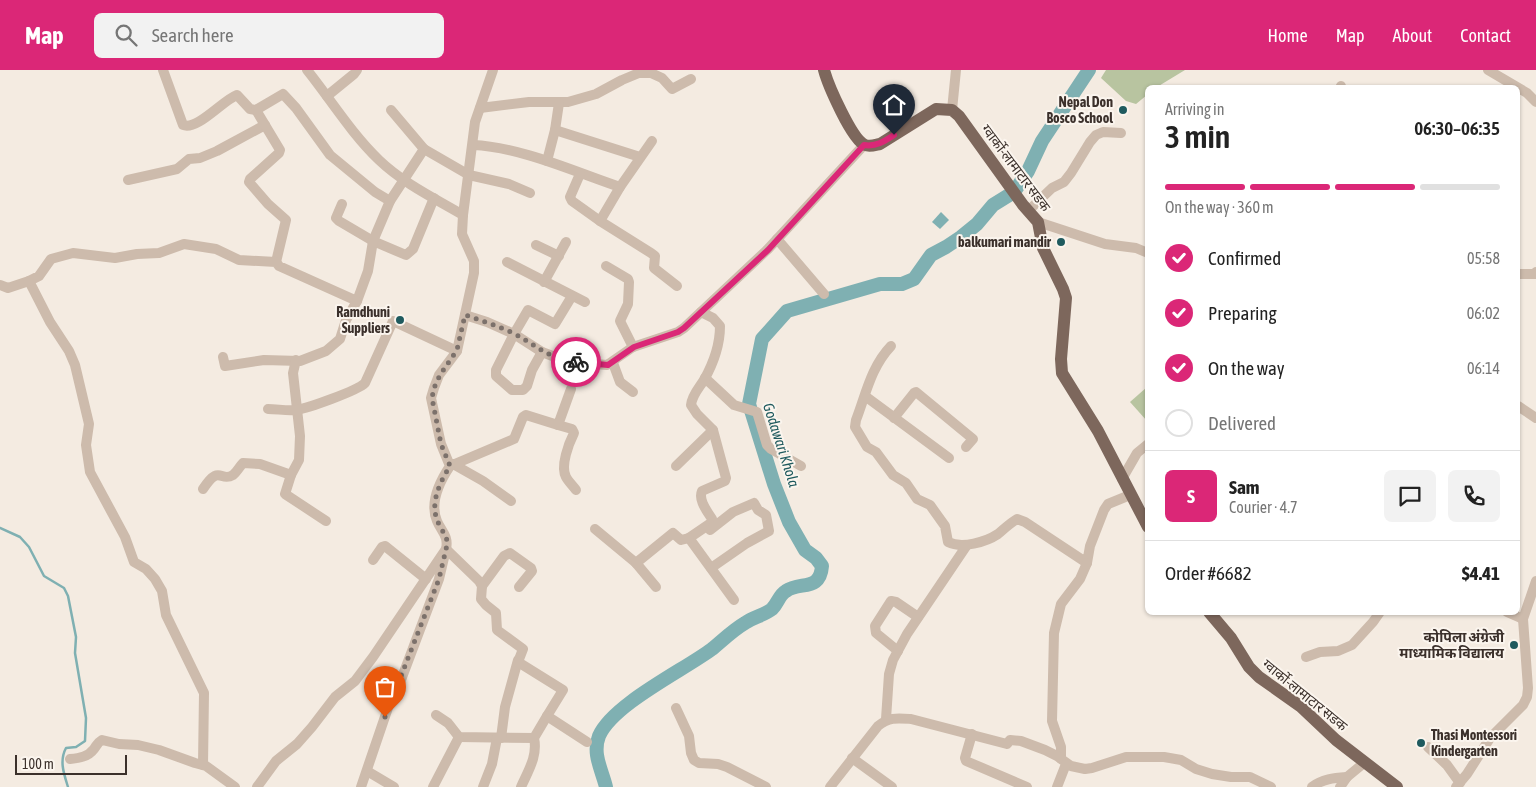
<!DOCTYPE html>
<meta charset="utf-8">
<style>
body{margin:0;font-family:"Asap Condensed","Noto Sans Devanagari",sans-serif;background:#f2f2f2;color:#222;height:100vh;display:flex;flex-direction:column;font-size:19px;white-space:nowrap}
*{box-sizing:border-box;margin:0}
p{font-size:16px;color:#767676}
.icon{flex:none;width:28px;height:28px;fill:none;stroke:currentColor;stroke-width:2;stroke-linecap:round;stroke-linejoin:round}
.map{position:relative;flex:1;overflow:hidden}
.sheet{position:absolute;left:1145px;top:15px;width:375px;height:530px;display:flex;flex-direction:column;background:#fff;border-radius:8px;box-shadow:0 1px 4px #0004}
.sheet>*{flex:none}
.scale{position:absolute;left:15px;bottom:12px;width:112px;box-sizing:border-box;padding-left:5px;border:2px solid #3b302b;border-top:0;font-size:14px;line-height:18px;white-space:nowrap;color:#3b302b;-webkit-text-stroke:4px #fbf5ee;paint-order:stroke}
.pin{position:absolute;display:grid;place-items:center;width:42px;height:42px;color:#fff;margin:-51px -21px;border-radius:50% 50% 50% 0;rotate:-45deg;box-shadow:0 0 5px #0007}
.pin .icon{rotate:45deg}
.courier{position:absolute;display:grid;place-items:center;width:50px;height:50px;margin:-25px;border:4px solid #db2777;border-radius:50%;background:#fff;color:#222;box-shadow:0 1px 6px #0007}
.overview em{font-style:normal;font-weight:600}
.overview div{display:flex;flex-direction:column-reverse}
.overview{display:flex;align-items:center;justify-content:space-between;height:85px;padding:0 20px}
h1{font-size:32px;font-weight:600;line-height:38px}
.bar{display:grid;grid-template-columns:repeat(4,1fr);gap:8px 5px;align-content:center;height:60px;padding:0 20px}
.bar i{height:6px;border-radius:4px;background:#e0e0e0}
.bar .selected{background:#db2777}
.bar p{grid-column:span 4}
.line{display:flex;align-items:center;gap:12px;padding:0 20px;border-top:1px solid #e0e0e0}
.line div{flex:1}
.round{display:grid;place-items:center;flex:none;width:52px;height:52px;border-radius:8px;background:#f2f2f2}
ol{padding:0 20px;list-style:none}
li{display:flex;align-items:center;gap:15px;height:55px}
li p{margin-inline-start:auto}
li .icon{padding:5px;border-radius:50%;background:#db2777;color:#fff;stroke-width:4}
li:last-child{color:#767676}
li i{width:28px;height:28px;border:2px solid #e0e0e0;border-radius:50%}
header{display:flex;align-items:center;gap:30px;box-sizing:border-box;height:70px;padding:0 25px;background:#db2777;color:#fff}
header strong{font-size:24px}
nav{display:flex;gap:28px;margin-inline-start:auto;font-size:18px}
.search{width:350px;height:45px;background:#f2f2f2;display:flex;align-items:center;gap:12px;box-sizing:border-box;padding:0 18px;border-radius:8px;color:#767676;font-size:19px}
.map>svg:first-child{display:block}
</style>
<header>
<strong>Map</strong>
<div class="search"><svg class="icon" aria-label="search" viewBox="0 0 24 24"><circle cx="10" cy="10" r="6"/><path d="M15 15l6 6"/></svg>Search here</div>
<nav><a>Home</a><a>Map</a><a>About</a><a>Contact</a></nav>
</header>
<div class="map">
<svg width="1536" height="717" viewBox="0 0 1536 717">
<rect width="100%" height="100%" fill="#f4ebe1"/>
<!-- park -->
<g fill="#b8c4a0">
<path d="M 1106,0 L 1185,0 L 1157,17 L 1148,18 L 1147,25 L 1136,34 L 1126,31 L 1101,8 Z"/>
<path d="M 1147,317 L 1147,351 L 1130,332 Z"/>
</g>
<!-- water -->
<path fill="#7fb0b2" d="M 941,142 L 949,150 L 940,159 L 932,152 Z"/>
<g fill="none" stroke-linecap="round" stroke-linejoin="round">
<!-- stream -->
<path stroke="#7fb0b2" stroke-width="2.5" d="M 0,458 L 20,467 L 29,477 L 44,506 L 64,518 L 68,526 L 76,567 L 75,583 L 86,648 L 85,671 L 76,677 L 66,678 C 59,691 64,704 68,717"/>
<!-- river -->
<path stroke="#7fb0b2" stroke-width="14" d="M 606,717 C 602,700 592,684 599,666 C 613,634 684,600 712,579 C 723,570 733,560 745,553 C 753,547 765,545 772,539 C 778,533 779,525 786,521 C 800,511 820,522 822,496 L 816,488 L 805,480 L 789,452 L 774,414 L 749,334 L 762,269 L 787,241 L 880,214 L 902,214 L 914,209 L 931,185 L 946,177 L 961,167 L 977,154 L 993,135 L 1014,122 L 1028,101 L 1042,71 L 1089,0"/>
<!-- minor -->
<g stroke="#cdbbac" stroke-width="10">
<path d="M 163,0 L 183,55 C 197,61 223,30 237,25 L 250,39 L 256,40"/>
<path d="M 307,0 C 331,30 351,63 379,90 C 403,113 434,128 463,145"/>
<path d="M 1488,0 L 1527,23 L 1536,32"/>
<path d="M 1340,18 L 1341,16"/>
<path d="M 327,26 L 354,4 L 357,0"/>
<path d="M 480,38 L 529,32 L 568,32 L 596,24 L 622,10 L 639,3 L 651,3 L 662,8 L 672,19 L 691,9"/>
<path d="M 952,40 L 956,0"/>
<path d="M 555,60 L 640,87"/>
<path d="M 473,75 C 521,77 575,102 620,117"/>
<path d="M 424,79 L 469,105 L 509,114 L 530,123"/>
<path d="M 547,91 L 555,60 L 559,33"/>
<path d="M 580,104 L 570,127 L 572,131 L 600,151 L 651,183 L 655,186 L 654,198 L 677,216"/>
<path d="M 128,110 L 177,99 L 189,89 L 200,88 L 217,81 L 265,55"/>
<path d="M 342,134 L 336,148 L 339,151 L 373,171 L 406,185 L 413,179 L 434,128"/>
<path d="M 1028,141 L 1052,118 L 1064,112 L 1071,103 L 1090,72 L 1096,65 L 1103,62 L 1121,63"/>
<path d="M 600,151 L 620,117 L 652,71"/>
<path d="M 1038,152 L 1105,174 L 1136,178 L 1148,183"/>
<path d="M 777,169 L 824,224"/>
<path d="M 536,175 L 559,186"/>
<path d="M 276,192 L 286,150 L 268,134 L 249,112 L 250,109 L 279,83 L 280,80 L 256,40 L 283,24 L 296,38 L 330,85 L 375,122 L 390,131"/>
<path d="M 507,192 L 585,232"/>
<path d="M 606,196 L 628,209 L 629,212 L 628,234 L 620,251 L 633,277"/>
<path d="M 1518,204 L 1535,204 L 1536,202"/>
<path d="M 29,211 L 50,252 L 69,281 L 75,295 L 89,354 L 86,375 L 90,402 L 125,467 L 134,492 L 146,499 L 155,509 L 162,521 L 166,545 L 204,623 L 203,695"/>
<path d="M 544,212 L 566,172"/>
<path d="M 0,215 L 8,218 L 29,211 L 39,206 L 51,189 L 73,183 L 115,188 L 137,184 L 159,183 L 184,174 L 216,179 L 239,190 L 276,192 L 279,196 L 357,231 L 368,201 L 373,171 L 390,131 L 424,79 L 391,40"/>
<path d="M 465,245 L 487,252 L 514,264 L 542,282 L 555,287 L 572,292 L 607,295 L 633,277 L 678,262 L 684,258 L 768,179 L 864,75"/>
<path d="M 891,276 C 871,297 866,324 856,350 L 855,357 L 867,377 L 876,382 L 893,405 L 906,413 L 917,429 L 930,435 L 945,456 L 948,472 C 962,479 986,472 998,464 C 1004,459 1010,453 1017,449 L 1025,452 L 1087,493 L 1090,476 L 1104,440 L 1108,434 L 1130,425"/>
<path d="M 542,282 L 532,300 L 527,316 L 523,320 L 512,320 L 496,306 L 496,300 L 514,264 L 528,240 L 555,254 L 572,226"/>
<path d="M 223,287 L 225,296 L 264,290 L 300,291 L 326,281 L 340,269 L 346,250 L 357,231"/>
<path d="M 296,290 L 293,303 L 300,366 L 299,390 L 291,405 L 285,424 L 326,451"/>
<path d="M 613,293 L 620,312 L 633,322"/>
<path d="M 705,308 L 734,335 L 757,342 L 767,375 L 771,379 L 801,396"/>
<path d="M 865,326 L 949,388"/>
<path d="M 1518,336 L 1536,348"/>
<path d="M 268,339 C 277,339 287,341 296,340 C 308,338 357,321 365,313 L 393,251 L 457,281"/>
<path d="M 894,348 L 914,323 L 916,322 L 973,369 L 966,377"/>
<path d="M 558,355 L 572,359 L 574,363 C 569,373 560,396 566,407 C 568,411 573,416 576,420"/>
<path d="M 713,360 L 726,408 L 725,411 L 702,421 C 698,430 707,441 712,449 L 711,453 L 689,468 L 734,530"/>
<path d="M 453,394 L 483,411 L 511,431"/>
<path d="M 450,396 L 514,369 L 523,347 L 526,345 L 558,355 L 571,319"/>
<path d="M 676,396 L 713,360 L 697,344 L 691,335 C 692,325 699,318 704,310 C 713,294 720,274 720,256 L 713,248 L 701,242"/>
<path d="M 1122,409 L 1137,383 L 1148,374"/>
<path d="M 203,419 C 220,393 220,413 233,405 C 237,402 240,396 243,393 L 260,394 L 291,405"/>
<path d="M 595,459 L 636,493 L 656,517"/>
<path d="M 710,460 L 733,442 L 754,433 L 758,440 L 766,445 L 769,461 L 747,473 L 711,498"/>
<path d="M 373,490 L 382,477 L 385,476 L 426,509"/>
<path d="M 636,493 L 673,463 L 681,470 L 689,468"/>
<path d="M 482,516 L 504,486 L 510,483 L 531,498 L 532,501 L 519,517"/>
<path d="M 1507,542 L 1523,549"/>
<path d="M 898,581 L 876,563 L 875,556 L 891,531 L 896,532 L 918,547"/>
<path d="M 1306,587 L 1320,582 L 1338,581 L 1352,575 L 1373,552 L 1380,542"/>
<path d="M 676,638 L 689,666 L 691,683 L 694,690 L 699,693 L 718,694 L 727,697 L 766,717"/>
<path d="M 436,645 L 448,653 L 459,667 L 534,668"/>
<path d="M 886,649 L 889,604 L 893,590 L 907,564 L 967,475"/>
<path d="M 972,664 L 965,688 L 966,691 L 1027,717"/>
<path d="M 501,668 L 505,637 L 518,590"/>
<path d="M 1428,677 L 1447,695 L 1460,713"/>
<path d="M 852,688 L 892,717"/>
<path d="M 70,689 C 79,688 88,687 94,679 C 97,675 97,673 102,670 L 119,674 L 138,675 L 159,680 L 195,693 L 206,696 L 235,717"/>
<path d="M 1061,689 L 1061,677 L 1052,651 L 1054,563 L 1061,534 L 1080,509 L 1087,493"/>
<path d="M 367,701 L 394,717"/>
<path d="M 257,717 L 276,691 L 297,674 L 312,657 L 335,627 L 355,611 L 373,587 L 446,479 C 449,466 441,461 437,451 C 429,432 440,411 450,396 L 441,374 L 431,328 L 434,318 L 439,305 L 457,281 L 474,203 L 474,191 L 462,164 L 463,145 L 475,52 L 493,0"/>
<path d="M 361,717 L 391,629 L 401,610 L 439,509 L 446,479 L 479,511 L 482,516 L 481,529 L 486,535 L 496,543 L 497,560 L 523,579 L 518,592 L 563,620 L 547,646 L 587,672"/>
<path d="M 433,717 L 459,667"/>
<path d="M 483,717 L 492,694 L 497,668"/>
<path d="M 521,717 C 528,701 538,686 534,668 L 547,646"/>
<path d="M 830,717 L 878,656 C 889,647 897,648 911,649 L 1007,674 L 1010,670 L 1021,671 L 1045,680 L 1057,686 L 1071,696 L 1085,699 L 1092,698 L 1126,687 L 1164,687 L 1181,690 L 1196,699 L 1212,704 L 1231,707 L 1250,707 L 1271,717"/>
<path d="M 1057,717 L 1066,694"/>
<path d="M 1312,717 C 1322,709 1334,708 1347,707"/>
<path d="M 1340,717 L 1347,707 L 1364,693"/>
<path d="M 1456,717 L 1467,704 L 1490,668 L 1523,635 L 1527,627 L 1528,618 L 1523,549 L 1536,511"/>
</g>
<!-- major -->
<g stroke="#7d675c" stroke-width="12">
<path d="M 824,0 C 828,15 852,70 865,75 C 870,77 875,75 880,74 L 936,39 L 952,40 L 959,46 L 1023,135 L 1038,152 L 1043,178 L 1063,219 L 1066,228 L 1061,289 L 1062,303 L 1098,361 L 1148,457"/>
<path d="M 1209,542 L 1231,568 L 1249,597 L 1259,607 L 1300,636 L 1336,670 L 1397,717"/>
</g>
</g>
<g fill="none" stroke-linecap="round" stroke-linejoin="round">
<!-- done -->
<path stroke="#7c716b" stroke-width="5" stroke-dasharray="0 9" d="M 385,647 L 439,509 L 447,475 C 448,467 443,463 440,456 C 428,436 439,414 450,396 L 441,374 L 432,328 L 434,318 L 440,305 L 457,280 L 465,245 C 481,250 497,256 513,263 C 534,274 551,290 576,292"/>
<!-- route -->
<path stroke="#db2777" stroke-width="6" d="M 576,292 L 608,295 L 634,277 L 678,262 L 684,258 L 768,180 L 864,75 C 876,77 885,71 894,65"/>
</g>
<!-- markers -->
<g fill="#1f5a5e" stroke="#fbf5ee" stroke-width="2">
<circle cx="1123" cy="40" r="5"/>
<circle cx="1061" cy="172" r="5"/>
<circle cx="400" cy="250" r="5"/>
<circle cx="1514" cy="575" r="5"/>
<circle cx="1421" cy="673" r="5"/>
</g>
<g text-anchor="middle" stroke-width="4" stroke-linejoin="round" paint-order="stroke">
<!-- poi labels -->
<g font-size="14" font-weight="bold" fill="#3b302b" stroke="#fbf5ee" text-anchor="end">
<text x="1113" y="37">Nepal Don<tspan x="1113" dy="16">Bosco School</tspan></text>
<text x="1051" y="177">balkumari mandir</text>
<text x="390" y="247">Ramdhuni<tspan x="390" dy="16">Suppliers</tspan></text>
<text x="1504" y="572">कोपिला अंग्रेजी<tspan x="1504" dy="16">माध्यामिक विद्यालय</tspan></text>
<text x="1431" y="670" text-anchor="start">Thasi Montessori<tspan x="1431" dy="16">Kindergarten</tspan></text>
</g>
<!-- street labels -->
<g font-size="14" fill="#3b302b" stroke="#fbf5ee">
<text transform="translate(1016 98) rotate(53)" y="5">ग्वार्को-लामाटार सडक</text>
<text transform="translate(1305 625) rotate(39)" y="5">ग्वार्को-लामाटार सडक</text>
</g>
<!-- water labels -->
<g font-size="15" font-style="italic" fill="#1f5a5e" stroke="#fbf5ee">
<text transform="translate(781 375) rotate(72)" y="5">Godawari Khola</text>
</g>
</g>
</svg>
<div class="scale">100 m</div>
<div class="pin" style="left:385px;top:647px;background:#ea580c"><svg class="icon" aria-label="bag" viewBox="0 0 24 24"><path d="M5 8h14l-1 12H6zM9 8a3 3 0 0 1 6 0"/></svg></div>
<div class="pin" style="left:894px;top:65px;background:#1f2937"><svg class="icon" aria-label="home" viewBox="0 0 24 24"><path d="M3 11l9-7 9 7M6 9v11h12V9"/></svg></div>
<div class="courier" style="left:576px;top:292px"><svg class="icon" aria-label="bike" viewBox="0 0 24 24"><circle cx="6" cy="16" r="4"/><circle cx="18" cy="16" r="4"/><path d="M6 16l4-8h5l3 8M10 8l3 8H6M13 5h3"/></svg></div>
<section class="sheet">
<div class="overview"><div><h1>3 min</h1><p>Arriving in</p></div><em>06:30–06:35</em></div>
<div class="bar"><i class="selected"></i><i class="selected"></i><i class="selected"></i><i></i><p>On the way · 360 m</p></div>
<ol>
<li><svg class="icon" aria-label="check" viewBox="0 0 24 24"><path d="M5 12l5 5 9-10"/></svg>Confirmed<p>05:58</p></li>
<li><svg class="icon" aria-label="check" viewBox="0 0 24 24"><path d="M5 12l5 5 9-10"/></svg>Preparing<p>06:02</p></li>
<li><svg class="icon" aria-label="check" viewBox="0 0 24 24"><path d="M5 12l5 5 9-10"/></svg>On the way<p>06:14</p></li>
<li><i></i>Delivered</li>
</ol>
<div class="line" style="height:90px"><b class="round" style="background:#db2777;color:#fff">S</b><div><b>Sam</b><p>Courier · 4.7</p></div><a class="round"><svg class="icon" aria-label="chat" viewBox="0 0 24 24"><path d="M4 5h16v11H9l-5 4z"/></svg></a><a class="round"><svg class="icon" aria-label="phone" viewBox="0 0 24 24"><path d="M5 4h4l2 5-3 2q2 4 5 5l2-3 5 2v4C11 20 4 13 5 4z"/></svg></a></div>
<div class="line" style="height:65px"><div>Order #6682</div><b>$4.41</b></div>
</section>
</div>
